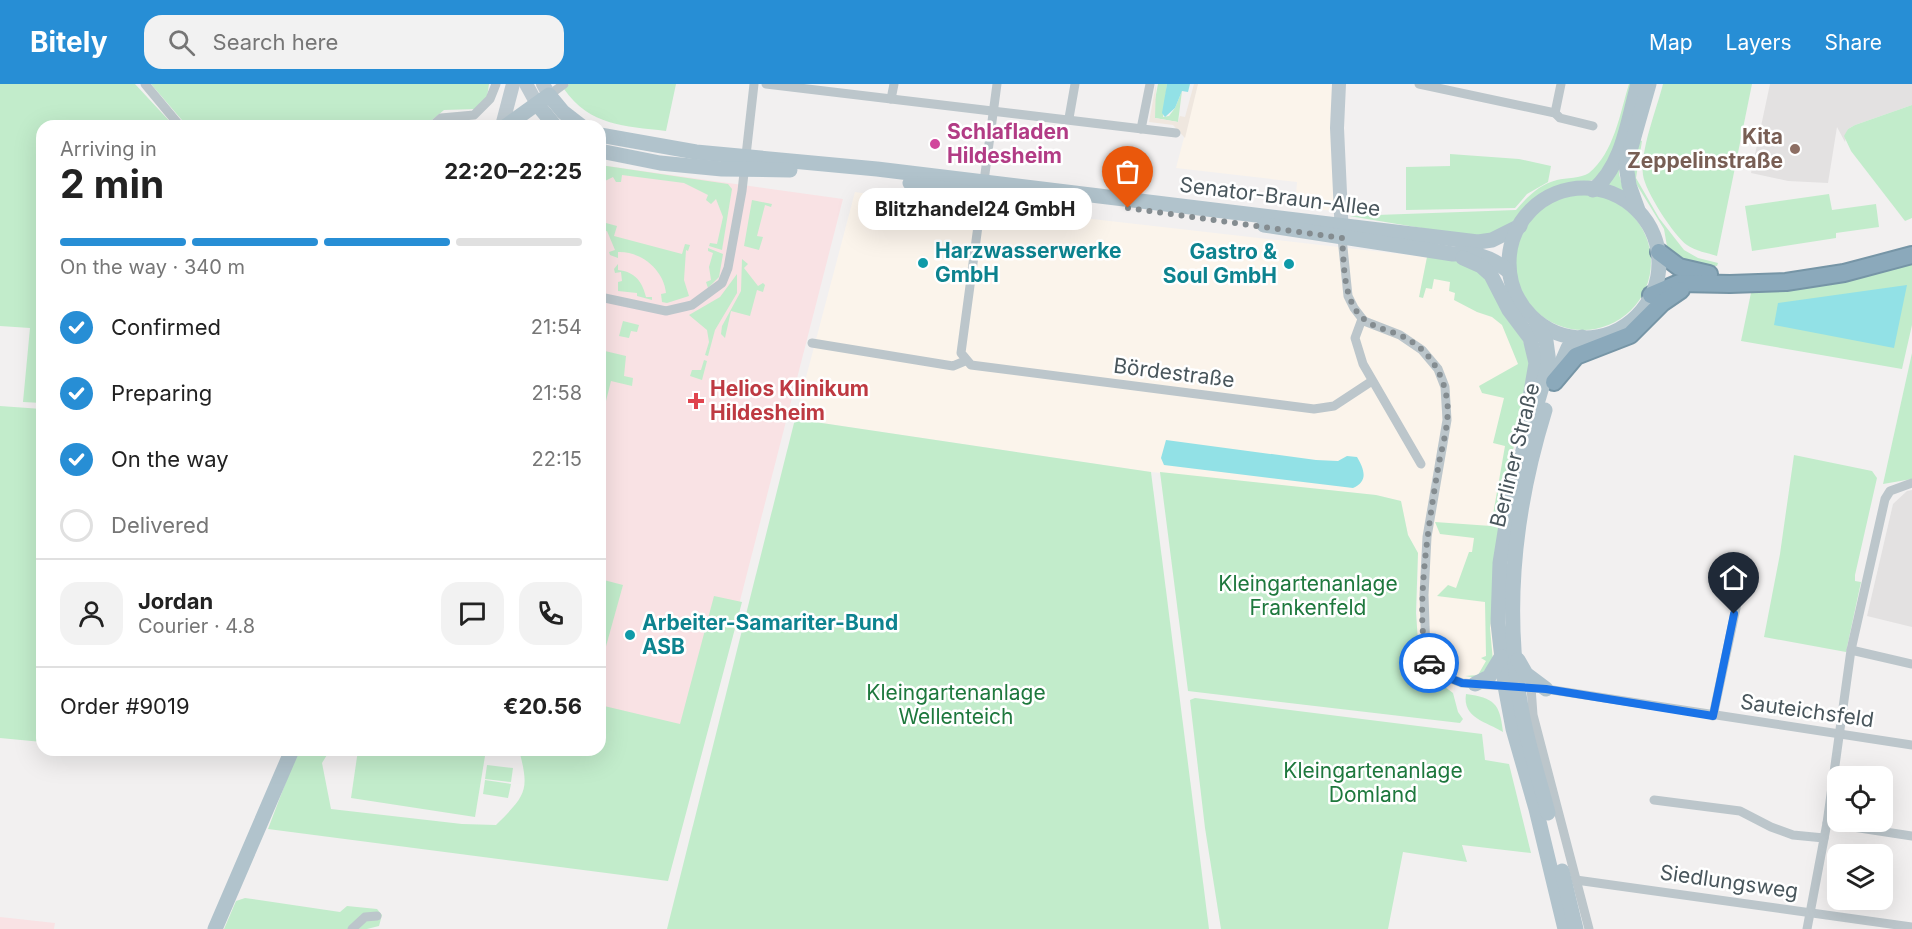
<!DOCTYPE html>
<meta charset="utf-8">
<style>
body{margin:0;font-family:Inter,sans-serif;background:#f2f2f2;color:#222;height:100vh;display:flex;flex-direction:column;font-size:22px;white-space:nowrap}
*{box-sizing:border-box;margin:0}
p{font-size:20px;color:#767676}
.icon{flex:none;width:33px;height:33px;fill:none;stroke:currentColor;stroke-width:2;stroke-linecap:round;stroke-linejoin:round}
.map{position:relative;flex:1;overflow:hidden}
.side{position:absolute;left:36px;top:36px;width:570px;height:636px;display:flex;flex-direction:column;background:#fff;border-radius:18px;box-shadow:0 6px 24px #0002}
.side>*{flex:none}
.fabs{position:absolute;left:1827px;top:682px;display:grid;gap:12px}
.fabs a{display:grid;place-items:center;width:66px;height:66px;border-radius:12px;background:#fff;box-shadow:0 6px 24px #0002;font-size:30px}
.pin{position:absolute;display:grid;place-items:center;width:51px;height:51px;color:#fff;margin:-62px -26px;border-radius:50% 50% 50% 0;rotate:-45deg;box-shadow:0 0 6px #0007}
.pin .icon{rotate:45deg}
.courier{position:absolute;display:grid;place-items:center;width:60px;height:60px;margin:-30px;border:4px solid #1a73e8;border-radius:50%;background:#fff;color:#222;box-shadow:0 2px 8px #0007}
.bubble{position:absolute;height:42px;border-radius:18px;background:#fff;box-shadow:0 6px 24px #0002;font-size:20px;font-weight:700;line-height:42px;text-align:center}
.overview em{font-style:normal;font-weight:700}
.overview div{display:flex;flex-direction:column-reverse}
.overview{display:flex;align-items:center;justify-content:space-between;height:102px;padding:0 24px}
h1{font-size:39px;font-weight:700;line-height:45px}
.bar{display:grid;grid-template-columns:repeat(4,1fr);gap:9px 6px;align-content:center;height:72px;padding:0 24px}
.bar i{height:8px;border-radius:4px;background:#e0e0e0}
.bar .current{background:#278ed5}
.bar p{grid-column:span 4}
.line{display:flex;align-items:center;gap:15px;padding:0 24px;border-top:2px solid #e0e0e0}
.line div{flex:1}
.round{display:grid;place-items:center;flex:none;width:63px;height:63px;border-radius:18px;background:#f2f2f2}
ol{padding:0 24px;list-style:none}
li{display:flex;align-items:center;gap:18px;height:66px}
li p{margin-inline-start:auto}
li .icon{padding:6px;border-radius:50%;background:#278ed5;color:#fff;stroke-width:4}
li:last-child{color:#767676}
li i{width:33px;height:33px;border:3px solid #e0e0e0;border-radius:50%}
header{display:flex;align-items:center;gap:36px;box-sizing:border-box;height:84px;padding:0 30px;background:#278ed5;color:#fff}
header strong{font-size:28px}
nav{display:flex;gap:33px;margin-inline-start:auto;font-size:21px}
.search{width:420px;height:54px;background:#f2f2f2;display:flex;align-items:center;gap:15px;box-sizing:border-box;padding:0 21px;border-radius:18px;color:#767676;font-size:22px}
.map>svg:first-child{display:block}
</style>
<header>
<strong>Bitely</strong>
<div class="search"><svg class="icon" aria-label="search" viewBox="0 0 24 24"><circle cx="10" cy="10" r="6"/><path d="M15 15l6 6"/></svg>Search here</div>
<nav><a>Map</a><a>Layers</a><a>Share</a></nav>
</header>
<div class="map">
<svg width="1912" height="845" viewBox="0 0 1912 845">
<rect width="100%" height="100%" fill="#f2f0f0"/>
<!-- commercial -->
<g fill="#fbf4eb">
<path d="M 1198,0 L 1336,0 L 1334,127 L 1295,123 L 1297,98 L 1176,84 Z"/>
<path d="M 855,108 L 970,126 L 1022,127 L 1427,173 L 1520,248 L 1523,320 L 1505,409 L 1491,534 L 1497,602 L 1455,598 L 1453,609 L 1425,588 L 1417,559 L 1418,469 L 1408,451 L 1401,417 L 1376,411 L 1151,388 L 795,335 Z"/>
</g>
<!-- education -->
<g fill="#e3e1e1">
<path d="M 1770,0 L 1912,0 L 1912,21 L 1855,41 L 1848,45 L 1845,58 L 1837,43 L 1828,99 L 1788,97 L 1751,89 Z"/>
<path d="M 1912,406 L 1912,543 L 1867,532 L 1893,420 L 1907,407 Z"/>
</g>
<!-- medical -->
<g fill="#f9e2e4">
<path d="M 600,81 L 843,115 L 700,673 L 600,659 Z"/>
<path d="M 0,833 L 55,839 L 54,845 L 0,845 Z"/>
</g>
<!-- green -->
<g fill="#c2eccb">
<path d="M 0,0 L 135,0 L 174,42 L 42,42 L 42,319 L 23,318 L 30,244 L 0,242 Z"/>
<path d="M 151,0 L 489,0 L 487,13 L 477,25 L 444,26 L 425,42 L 187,42 Z"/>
<path d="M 569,0 L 676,0 L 666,47 C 624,42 590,42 564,5 Z"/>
<path d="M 1158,0 L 1167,0 L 1163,33 L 1169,32 L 1175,24 L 1182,7 L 1178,38 L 1155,34 L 1153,26 Z"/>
<path d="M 1629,0 L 1637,0 L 1619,60 L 1596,95 C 1583,100 1567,99 1555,105 C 1524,121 1512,150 1476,153 L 1349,132 L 1516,126 C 1527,113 1540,100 1557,96 C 1566,94 1581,94 1589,89 C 1614,69 1620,29 1629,0 Z"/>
<path d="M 1663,0 L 1752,0 L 1717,172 C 1708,169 1695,167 1687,161 C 1674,152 1645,107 1643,91 C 1640,66 1657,24 1663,0 Z"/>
<path d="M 1912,21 L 1912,134 L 1905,137 L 1851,67 L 1844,52 L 1848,45 L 1855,41 Z"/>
<path d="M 1636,55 L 1642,57 L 1636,94 L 1659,134 L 1684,166 L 1698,174 L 1718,179 L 1717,182 L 1696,181 L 1668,168 L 1664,145 L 1632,93 Z"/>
<path d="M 1450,70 L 1519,75 L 1551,82 L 1548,98 L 1527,110 L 1515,124 L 1406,126 L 1406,83 L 1450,82 Z"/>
<path d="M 1620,71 L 1619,90 L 1624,108 L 1604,101 Z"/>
<path d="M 600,81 L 728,100 L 732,105 L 722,166 L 709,162 L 710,159 L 717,160 L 723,133 L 716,115 L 711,120 L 706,116 L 708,111 L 684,99 L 622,91 L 621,98 L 616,98 L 613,93 L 601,99 L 605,103 L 600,107 Z"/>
<circle cx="1583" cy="178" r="68"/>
<path d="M 1829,110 L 1832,126 L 1876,120 L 1879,143 L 1836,149 L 1836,154 L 1752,167 L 1745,122 Z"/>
<path d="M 752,116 L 772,120 L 771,123 L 765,121 L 757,152 L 763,153 L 759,166 L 744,162 Z"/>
<path d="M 606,139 L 617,142 L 614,152 L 682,170 L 685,160 L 690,161 L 688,167 L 686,166 L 684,196 L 689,212 L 667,219 L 662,218 L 661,210 L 666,209 C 664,186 641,167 618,168 L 618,174 L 610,171 L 609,168 L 615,166 L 607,147 L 602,148 L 601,141 Z"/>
<path d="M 708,164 L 723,170 L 719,193 L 708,204 L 706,198 L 711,196 L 709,183 L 713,169 L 708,167 Z"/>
<path d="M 1427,173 L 1462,177 L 1479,185 L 1520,248 L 1530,277 L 1505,409 L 1490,544 L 1493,577 L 1478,594 L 1465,592 L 1478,591 L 1486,577 L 1481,574 L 1486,572 L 1485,518 L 1437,512 L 1448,501 L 1456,504 L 1469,468 L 1472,468 L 1474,454 L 1440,450 L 1435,438 L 1491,442 L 1505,362 L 1493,359 L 1504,314 L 1482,309 L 1479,302 L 1518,280 L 1502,241 L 1492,233 L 1477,228 L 1454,216 L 1455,209 L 1449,207 L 1450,198 L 1434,195 L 1432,205 L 1426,204 L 1423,214 L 1419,213 Z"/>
<path d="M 742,175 L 748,180 L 744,184 L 758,202 L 763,199 L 765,201 L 763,208 L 757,206 L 750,232 L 731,227 L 725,254 L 721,250 L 722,242 L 741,207 Z"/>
<path d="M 1912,176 L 1912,241 L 1902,285 L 1741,257 L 1752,204 Z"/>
<path d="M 618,180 L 618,186 C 635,188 642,197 646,213 L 652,213 L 652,216 L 637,212 L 637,209 L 618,207 L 618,198 L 622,197 L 621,188 L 615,189 L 614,185 Z"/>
<path d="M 737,190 L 737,209 L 715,246 L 708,272 L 705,271 L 709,258 L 707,246 L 689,231 L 720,213 Z"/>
<path d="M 623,237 L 639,241 L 637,248 L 631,247 L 629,254 L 619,252 Z"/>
<path d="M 605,267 L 626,272 L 624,292 L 633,294 L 632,302 L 611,297 L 606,317 L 600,316 L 600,271 Z"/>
<path d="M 1912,269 L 1912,395 L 1883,400 Z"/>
<path d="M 704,276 L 707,277 L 702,296 L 690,292 L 692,286 L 701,286 Z"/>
<path d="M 0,322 L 42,325 L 42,416 L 36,472 L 42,473 L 42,658 L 0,654 Z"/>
<path d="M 795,335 L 1151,388 L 1209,845 L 667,845 Z"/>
<path d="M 1794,371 L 1872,387 L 1877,394 L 1855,491 L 1855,497 L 1861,498 L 1846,568 L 1764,553 L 1780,470 Z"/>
<path d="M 1160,388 L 1376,411 L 1401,417 L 1408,451 L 1418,469 L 1416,529 L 1419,571 L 1425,588 L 1453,609 L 1458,628 L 1463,635 L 1460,639 L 1188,607 Z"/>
<path d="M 600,495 L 623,501 L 600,584 Z"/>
<path d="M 714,512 L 742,518 L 668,797 L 268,745 L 298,666 L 330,666 L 322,679 L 331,725 L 462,740 L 496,741 C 526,711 530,707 519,666 L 600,666 L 600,621 L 680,640 Z"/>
<path d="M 1466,610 C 1494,614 1500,619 1503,648 C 1487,638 1462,634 1466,610 Z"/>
<path d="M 1195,614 L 1482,650 L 1485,676 L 1509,680 L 1531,769 L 1462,761 L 1467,778 L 1403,768 L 1388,845 L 1221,845 L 1205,744 L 1190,616 Z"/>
<path d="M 358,666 L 486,666 L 475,733 L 351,714 Z"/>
<path d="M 487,681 L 513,684 L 511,698 L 485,695 Z"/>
<path d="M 485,696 L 511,700 L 508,714 L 483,710 Z"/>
<path d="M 245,814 L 340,828 L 347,822 L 377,825 L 382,831 L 379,842 L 367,845 L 224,845 L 236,817 Z"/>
</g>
<!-- sand -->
<path fill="#efe7df" d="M 1156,0 L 1155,34 L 1178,38 L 1180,32 L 1185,33 L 1194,0 L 1198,0 L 1185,54 L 1173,41 L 1149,38 Z"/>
<!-- water -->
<g fill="#92e1e6">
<path d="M 1167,0 L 1190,0 L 1188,8 L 1182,7 L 1175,24 L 1165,33 L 1162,29 Z"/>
<path d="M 1907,201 L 1894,264 L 1774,241 L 1778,219 Z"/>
<path d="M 1166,356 L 1316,376 L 1338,377 L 1347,372 L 1357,373 C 1364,385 1369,397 1353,404 L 1164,381 L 1161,374 Z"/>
</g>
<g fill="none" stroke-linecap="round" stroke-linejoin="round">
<defs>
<g id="highway">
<path d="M 1659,168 L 1679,183 L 1709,190"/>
<path d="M 1651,211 L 1679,199 L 1730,200 L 1786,198 L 1844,189 L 1912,171"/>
<path d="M 1554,298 L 1576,272 L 1630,251 L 1662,219 L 1681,206"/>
</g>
</defs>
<!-- highway casing -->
<use href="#highway" stroke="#7695a6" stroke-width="20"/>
<!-- street -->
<g stroke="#bcc6cb" stroke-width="9">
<path d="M 145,0 L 180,42"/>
<path d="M 766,0 L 1176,49"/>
<path d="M 997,0 L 961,269 L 971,281 L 1314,325 L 1334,322 L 1372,297"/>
<path d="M 1419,0 L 1555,29 L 1560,34 L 1593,42"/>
<path d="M 549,11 L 564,0"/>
<path d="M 891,15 L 894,0"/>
<path d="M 1555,29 L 1561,0"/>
<path d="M 1069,34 L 1075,0"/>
<path d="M 432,42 L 441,34 L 474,31 L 490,15 L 496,0"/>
<path d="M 1141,45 L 1150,0"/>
<path d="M 1342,154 L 1348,212 L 1354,224 L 1364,237 L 1400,251 L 1422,266 L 1438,285 L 1445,303 L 1447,336 L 1427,453 L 1424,511 L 1426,570 L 1439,590 L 1462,599 L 1546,605 L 1912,661"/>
<path d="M 600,213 L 666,227 L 692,221 L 722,199 L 728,184 L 742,107 L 754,0"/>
<path d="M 1362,235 L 1355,254 L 1363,280 L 1421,380"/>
<path d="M 812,259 L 953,282 L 965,277"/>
<path d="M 1851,566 L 1912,580"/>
<path d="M 1531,603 L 1533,631 L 1589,845"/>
<path d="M 1713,632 L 1739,510"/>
<path d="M 1654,716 L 1740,727 L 1771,743 L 1793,751 L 1824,754"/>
<path d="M 1827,739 L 1912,752"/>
<path d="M 1576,796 L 1912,843"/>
<path d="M 352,845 L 365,833 L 377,832"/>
<path d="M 1807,845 L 1827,739 L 1851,566 L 1885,415 L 1890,407 L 1912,399"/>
</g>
<!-- secondary -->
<g stroke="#bdc9d0" stroke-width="14">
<path d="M 526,0 L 537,20"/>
<path d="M 543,0 L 549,11"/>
<path d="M 1339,0 L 1337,44 L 1342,152"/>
<path d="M 502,42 L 513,0"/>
</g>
<!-- primary -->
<g stroke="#b1c3cc" stroke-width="15">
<path d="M 537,20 L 555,42"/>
<path d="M 506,42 L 549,11 L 563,28 L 581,42"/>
<path d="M 600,51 L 696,68 L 877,85 L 1478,158 L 1492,156 L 1520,142"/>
<path d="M 600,67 L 660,79 L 722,85 L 790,86"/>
<path d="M 910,99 L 981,111 L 1029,112"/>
<circle cx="1584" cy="179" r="75"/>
<path d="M 1593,106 C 1623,82 1628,35 1638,0"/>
<path d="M 1638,126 L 1629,101 L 1626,81 L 1649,0"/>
<path d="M 1264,141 L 1453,170 C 1475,169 1491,172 1508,187"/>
<path d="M 1463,174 L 1481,182 L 1491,191 L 1509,226 L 1530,254 L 1536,279 L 1529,319"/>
<path d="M 1536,238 L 1546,257 L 1549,279 L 1512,404 L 1500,479 L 1498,539 L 1505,602 L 1513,645 L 1536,725 L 1565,845"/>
<path d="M 1555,294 L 1568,264 L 1582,253"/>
<path d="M 1545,326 C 1515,423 1503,522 1521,623 C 1527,659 1539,694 1548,729"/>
<path d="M 1518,576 L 1526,590 L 1546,605"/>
<path d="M 1475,600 L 1489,593 L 1501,573"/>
<path d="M 1562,787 L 1576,845"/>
<path d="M 215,845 L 292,666"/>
</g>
<!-- highway -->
<use href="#highway" stroke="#8ba9bb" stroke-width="16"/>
</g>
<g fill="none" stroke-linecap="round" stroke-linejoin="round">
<!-- done -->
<path stroke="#848c90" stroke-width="6" stroke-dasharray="0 10.8" d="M 1128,124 L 1342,154 C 1344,177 1343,205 1355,225 C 1365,241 1381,244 1397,250 C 1425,261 1443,286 1447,316 C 1450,336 1443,359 1439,379 C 1431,425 1412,537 1429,579"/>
<!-- route -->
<path stroke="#1a73e8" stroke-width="8" d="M 1429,579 L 1439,590 L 1462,599 L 1546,605 L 1713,632 L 1734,530"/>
</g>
<!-- markers -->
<circle fill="#d1479c" stroke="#fff" stroke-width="2" cx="935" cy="60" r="6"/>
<circle fill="#8d6e63" stroke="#fff" stroke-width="2" cx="1795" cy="65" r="6"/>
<g fill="#0f9aa8" stroke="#fff" stroke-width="2">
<circle cx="923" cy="179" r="6"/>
<circle cx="1289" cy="180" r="6"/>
<circle cx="630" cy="551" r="6"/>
</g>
<path fill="#e0444e" stroke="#fff" stroke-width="2" d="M693 308h6v6h6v6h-6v6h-6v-6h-6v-6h6z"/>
<g text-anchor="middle" stroke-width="5" stroke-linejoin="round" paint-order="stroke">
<!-- hotel labels -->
<g font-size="21" font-weight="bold" fill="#b23c85" stroke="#fff" text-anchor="start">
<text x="947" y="55">Schlafladen<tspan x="947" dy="24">Hildesheim</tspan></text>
</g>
<!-- education labels -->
<g font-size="21" font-weight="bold" fill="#785e54" stroke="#fff" text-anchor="end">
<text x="1783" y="60">Kita<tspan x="1783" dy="24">Zeppelinstraße</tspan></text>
</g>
<!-- street labels -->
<g font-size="21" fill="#49565c" stroke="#fff">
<text transform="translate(1280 113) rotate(7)" y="7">Senator-Braun-Allee</text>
<text transform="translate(1174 289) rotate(7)" y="7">Bördestraße</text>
<text transform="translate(1515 371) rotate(-76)" y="7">Berliner Straße</text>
<text transform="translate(1807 627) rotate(8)" y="7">Sauteichsfeld</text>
<text transform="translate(1729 798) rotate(8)" y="7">Siedlungsweg</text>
</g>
<!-- culture labels -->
<g font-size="21" font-weight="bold" fill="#0d838f" stroke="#fff" text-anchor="start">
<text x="935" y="174">Harzwasserwerke<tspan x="935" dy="24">GmbH</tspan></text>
<text x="1277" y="175" text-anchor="end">Gastro &amp;<tspan x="1277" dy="24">Soul GmbH</tspan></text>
<text x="642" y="546">Arbeiter-Samariter-Bund<tspan x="642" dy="24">ASB</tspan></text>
</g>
<!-- health labels -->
<g font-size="21" font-weight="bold" fill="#be3a42" stroke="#fff" text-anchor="start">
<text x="710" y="312">Helios Klinikum<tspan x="710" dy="24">Hildesheim</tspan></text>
</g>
<!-- park labels -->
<g font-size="21" fill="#1e783d" stroke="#fff">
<text x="1308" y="507">Kleingartenanlage<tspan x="1308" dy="24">Frankenfeld</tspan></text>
<text x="956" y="616">Kleingartenanlage<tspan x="956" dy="24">Wellenteich</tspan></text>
<text x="1373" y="694">Kleingartenanlage<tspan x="1373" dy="24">Domland</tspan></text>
</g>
</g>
</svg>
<div class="fabs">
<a><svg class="icon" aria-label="locate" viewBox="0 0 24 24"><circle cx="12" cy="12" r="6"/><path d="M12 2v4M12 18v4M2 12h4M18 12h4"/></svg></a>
<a><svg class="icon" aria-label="layers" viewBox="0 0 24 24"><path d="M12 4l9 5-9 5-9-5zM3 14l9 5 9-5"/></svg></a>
</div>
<div class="pin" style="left:1128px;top:124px;background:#ea580c"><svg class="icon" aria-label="bag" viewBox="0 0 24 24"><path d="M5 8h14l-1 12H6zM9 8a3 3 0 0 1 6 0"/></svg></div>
<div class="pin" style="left:1734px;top:530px;background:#1f2937"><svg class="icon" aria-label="home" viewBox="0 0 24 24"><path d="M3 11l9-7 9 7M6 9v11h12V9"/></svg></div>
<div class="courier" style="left:1429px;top:579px"><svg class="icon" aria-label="car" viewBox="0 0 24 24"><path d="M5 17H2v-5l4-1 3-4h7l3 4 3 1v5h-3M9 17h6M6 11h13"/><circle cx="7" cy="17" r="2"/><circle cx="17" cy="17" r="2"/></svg></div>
<div class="bubble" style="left:858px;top:104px;width:234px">Blitzhandel24 GmbH</div>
<section class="side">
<div class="overview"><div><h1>2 min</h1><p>Arriving in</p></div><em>22:20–22:25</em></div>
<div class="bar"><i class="current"></i><i class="current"></i><i class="current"></i><i></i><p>On the way · 340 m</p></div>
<ol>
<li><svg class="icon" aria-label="check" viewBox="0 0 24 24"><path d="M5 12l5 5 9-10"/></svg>Confirmed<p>21:54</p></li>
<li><svg class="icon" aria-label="check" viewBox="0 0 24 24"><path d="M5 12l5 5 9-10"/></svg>Preparing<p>21:58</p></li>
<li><svg class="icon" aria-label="check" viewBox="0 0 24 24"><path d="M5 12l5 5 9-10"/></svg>On the way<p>22:15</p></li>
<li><i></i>Delivered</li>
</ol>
<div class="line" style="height:108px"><a class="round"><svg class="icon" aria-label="person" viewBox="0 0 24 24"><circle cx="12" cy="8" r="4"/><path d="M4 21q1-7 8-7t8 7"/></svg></a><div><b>Jordan</b><p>Courier · 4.8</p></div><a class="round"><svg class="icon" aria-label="chat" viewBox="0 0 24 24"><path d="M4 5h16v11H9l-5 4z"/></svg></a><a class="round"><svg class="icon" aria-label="phone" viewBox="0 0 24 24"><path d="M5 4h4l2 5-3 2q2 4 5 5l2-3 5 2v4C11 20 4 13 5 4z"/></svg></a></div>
<div class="line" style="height:78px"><div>Order #9019</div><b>€20.56</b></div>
</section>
</div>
